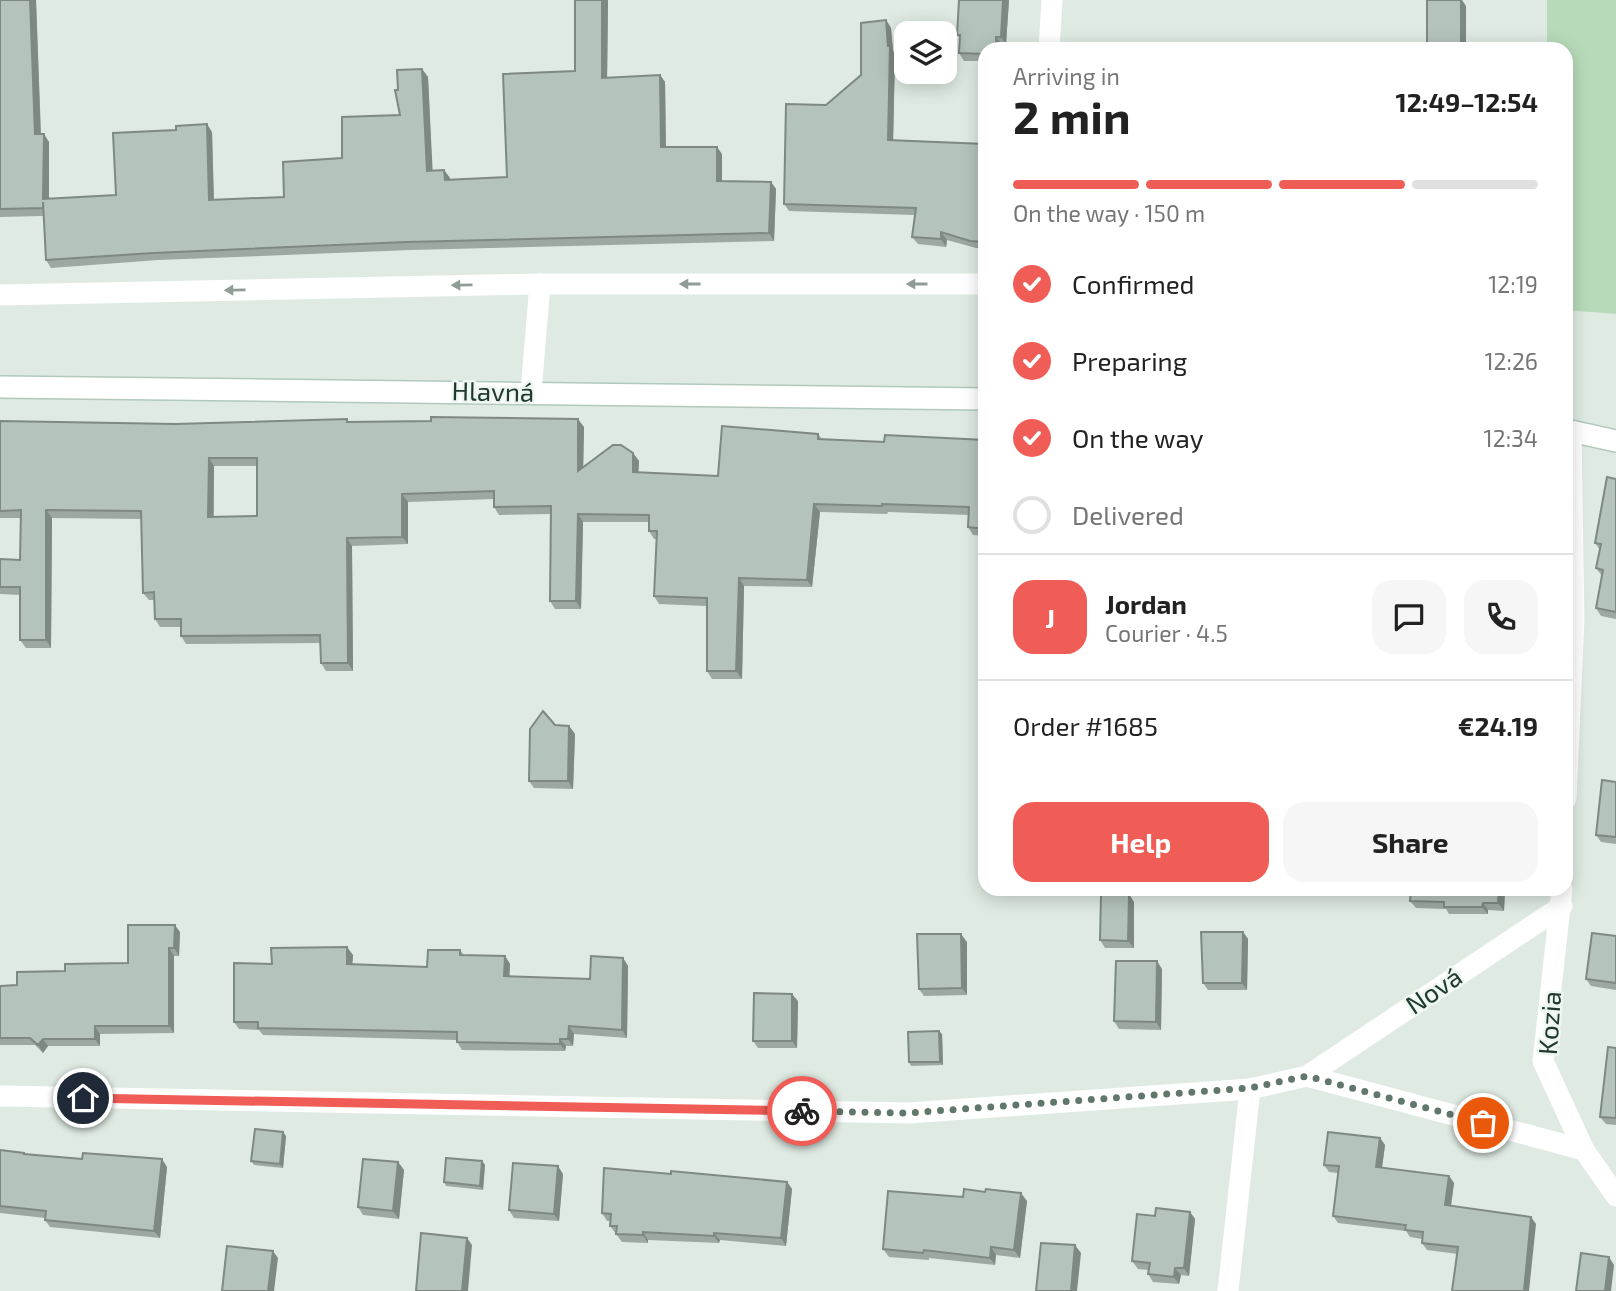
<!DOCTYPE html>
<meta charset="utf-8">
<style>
body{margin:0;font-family:"Exo 2",sans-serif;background:#f6f6f6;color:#222;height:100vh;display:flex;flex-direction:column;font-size:26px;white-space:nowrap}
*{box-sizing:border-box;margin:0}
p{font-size:23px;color:#767676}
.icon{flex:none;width:38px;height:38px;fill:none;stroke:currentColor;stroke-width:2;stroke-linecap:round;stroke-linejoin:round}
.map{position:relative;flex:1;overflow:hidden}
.side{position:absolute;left:978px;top:42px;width:595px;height:854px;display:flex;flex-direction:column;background:#fff;border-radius:21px;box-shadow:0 4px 18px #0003}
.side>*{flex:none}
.tools{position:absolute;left:894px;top:21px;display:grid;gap:14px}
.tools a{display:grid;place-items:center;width:63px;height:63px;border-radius:14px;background:#fff;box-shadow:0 4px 18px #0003;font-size:35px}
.pin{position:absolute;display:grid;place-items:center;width:60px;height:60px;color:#fff;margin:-30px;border:4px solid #fff;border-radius:50%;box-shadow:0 2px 7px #0007}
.courier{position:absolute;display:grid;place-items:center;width:70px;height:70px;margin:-35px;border:5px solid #f05d56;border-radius:50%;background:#fff;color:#222;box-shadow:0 2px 9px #0007}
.overview em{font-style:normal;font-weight:700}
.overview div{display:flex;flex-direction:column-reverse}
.overview{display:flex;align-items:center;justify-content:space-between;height:119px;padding:0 35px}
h1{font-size:46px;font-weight:700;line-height:52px}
.bar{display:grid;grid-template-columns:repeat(4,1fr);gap:10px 7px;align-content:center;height:84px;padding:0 35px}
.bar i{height:9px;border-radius:5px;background:#e0e0e0}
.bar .current{background:#f05d56}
.bar p{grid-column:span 4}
.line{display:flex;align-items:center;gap:18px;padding:0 35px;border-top:2px solid #e0e0e0}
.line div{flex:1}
.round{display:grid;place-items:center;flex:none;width:74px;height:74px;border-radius:21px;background:#f6f6f6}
ol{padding:0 35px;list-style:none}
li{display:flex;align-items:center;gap:21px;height:77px}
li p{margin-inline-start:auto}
li .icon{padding:7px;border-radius:50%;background:#f05d56;color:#fff;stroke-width:4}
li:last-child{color:#767676}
li i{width:38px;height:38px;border:4px solid #e0e0e0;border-radius:50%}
.primary-button{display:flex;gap:14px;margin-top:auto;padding:14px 35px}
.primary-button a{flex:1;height:80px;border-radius:21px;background:#f05d56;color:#fff;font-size:28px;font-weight:700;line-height:80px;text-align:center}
.primary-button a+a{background:#f6f6f6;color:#222}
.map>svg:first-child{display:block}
</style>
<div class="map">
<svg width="1616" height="1291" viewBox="0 0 1616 1291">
<rect width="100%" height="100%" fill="#deeae2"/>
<!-- green -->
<path fill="#b7dbb9" d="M 1547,0 L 1616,0 L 1616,314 L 1566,310 L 1566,49 L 1547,49 Z"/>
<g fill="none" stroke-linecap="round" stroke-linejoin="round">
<defs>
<g id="secondary">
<path d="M 0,387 L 985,399"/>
<path d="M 1566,430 L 1616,441"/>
</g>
</defs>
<!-- secondary casing -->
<use href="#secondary" stroke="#b2c9bc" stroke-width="24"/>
<!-- minor -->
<g stroke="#fff" stroke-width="21">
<path d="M 1049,49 L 1052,0"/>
<path d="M 0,295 L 540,284 L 985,284"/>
<path d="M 531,392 L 540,284"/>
<path d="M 1566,799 L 1574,619 L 1571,431"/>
<path d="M 1562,889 L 1543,1061 L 1584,1150 L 1616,1196"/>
<path d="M 1307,1076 L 1562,906"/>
<path d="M 0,1096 L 908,1113 L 1250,1089 L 1307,1076 L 1584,1150"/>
<path d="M 1228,1291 L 1250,1089"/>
</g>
<!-- secondary -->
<use href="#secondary" stroke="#fff" stroke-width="21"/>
</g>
<!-- wall -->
<g fill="#9ba9a1" fill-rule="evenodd">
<path d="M 0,0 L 36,0 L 41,134 L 49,142 L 49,199 L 116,195 L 212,132 L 214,200 L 284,197 L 342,158 L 400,115 L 398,90 L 422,69 L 428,77 L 432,171 L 444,170 L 450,179 L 507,177 L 575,71 L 575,0 L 608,0 L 607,78 L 660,75 L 665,82 L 666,147 L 722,154 L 722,181 L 771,182 L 776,189 L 774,241 L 411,250 L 158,260 L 51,268 L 46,260 L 44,216 L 0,217 Z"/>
<path d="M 959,0 L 1009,0 L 1006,44 L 1002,44 L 985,49 L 985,61 L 964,61 L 959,53 L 960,38 L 957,35 Z"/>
<path d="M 886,20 L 891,28 L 893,51 L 895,53 L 893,141 L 985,144 L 985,249 L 976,248 L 947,240 L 946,247 L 918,244 L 912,237 L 915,215 L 789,211 L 784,204 L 826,105 L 861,75 Z"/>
<path d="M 0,421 L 175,424 L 350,422 L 584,427 L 583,467 L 633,453 L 639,461 L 638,472 L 718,476 L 818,434 L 822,439 L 884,442 L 985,440 L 985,536 L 973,535 L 968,527 L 969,515 L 888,512 L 887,514 L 820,512 L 812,587 L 744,586 L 742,679 L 712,679 L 707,671 L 707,606 L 659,604 L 654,596 L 656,539 L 654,539 L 649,531 L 649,522 L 583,522 L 581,609 L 555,609 L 550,601 L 551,514 L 499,515 L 494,507 L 494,499 L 408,502 L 408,544 L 352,546 L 353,671 L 326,671 L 321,663 L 320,643 L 186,644 L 181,636 L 181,627 L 160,627 L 155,619 L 154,600 L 149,600 L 143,593 L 141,519 L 52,518 L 51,648 L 26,648 L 20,640 L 20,595 L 0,594 L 0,559 L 20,560 L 21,518 L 0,518 ZM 214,466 L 257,466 L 257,516 L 214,517 Z"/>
<path d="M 1616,479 L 1616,619 L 1601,616 L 1596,608 L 1602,576 L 1596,568 L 1600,550 L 1595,543 Z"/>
<path d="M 555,725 L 569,726 L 575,734 L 573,789 L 534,788 L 529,781 Z"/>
<path d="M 1616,782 L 1616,844 L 1601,842 L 1596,835 Z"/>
<path d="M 1411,889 L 1505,889 L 1504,911 L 1488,910 L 1488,914 L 1449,914 L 1446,909 L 1416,908 L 1410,901 Z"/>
<path d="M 1134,902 L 1134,948 L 1105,948 L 1100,940 Z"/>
<path d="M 180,932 L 179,956 L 174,956 L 174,1033 L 100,1034 L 100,1046 L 48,1046 L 43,1053 L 35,1045 L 0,1045 L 0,986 L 17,985 L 65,971 L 128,963 Z"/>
<path d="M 1243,932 L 1248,939 L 1247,990 L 1208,990 L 1203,983 Z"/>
<path d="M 1616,936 L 1616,990 L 1591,986 L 1586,979 Z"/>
<path d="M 967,942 L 967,995 L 924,996 L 919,989 Z"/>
<path d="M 460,950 L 464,955 L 505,956 L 510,964 L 509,977 L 590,979 L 623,958 L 628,966 L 627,1038 L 574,1034 L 573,1046 L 566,1046 L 565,1051 L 462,1050 L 457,1042 L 457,1040 L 263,1035 L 259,1030 L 239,1029 L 234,1022 L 272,964 L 353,955 L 352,964 L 427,967 Z"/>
<path d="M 1162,969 L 1161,1030 L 1119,1029 L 1114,1021 Z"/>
<path d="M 798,1001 L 797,1048 L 758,1048 L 753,1041 Z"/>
<path d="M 942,1034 L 943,1065 L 911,1066 L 909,1062 Z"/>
<path d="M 1616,1048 L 1616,1125 L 1606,1124 L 1600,1117 Z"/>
<path d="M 286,1136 L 283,1168 L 254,1165 L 251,1161 Z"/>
<path d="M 1380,1138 L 1385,1145 L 1382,1168 L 1449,1176 L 1454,1183 L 1451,1206 L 1536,1224 L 1458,1254 L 1427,1250 L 1422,1243 L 1422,1239 L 1410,1237 L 1406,1231 L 1338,1223 L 1333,1216 L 1338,1173 L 1329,1172 L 1324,1165 Z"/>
<path d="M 0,1150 L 24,1153 L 26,1154 L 167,1167 L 160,1238 L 50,1227 L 45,1220 L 45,1218 L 0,1213 Z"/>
<path d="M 482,1161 L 485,1165 L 483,1190 L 446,1186 L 444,1182 Z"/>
<path d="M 398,1162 L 404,1170 L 399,1219 L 363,1215 L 358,1207 Z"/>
<path d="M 563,1174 L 559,1221 L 514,1218 L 509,1210 Z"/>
<path d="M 671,1174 L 787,1182 L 792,1189 L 786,1246 L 720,1240 L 719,1243 L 648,1240 L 648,1243 L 622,1242 L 610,1226 L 610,1221 L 607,1221 L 602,1213 Z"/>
<path d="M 963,1197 L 1027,1201 L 1020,1258 L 996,1255 L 995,1265 L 929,1258 L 929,1260 L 889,1257 L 883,1249 Z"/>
<path d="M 1190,1212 L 1195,1219 L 1189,1276 L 1181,1275 L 1179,1284 L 1153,1282 L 1148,1274 L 1148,1270 L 1138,1269 L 1132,1261 Z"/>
</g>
<!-- shaded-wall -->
<g fill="#7e8983">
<path d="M 30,0 L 36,0 L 41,142 L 35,134 Z"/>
<path d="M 602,0 L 608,0 L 607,86 L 602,78 Z"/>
<path d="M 1003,0 L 1009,0 L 1006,44 L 1001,37 Z"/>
<path d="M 1461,0 L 1462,0 L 1466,6 L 1466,49 L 1461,49 Z"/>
<path d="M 886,20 L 891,28 L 893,51 L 895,53 L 893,148 L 888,140 L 888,46 Z"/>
<path d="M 996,37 L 1002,44 L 1001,49 L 996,49 Z"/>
<path d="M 422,69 L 428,77 L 433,178 L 427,171 Z"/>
<path d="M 660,75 L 665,82 L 666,154 L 661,147 Z"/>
<path d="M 207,124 L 212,132 L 214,208 L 209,200 Z"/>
<path d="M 44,134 L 49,142 L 49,207 L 43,199 Z"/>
<path d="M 717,147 L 722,154 L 722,189 L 717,181 Z"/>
<path d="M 444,170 L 450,178 L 450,187 L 445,180 Z"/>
<path d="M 771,182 L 776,189 L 774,241 L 769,233 Z"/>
<path d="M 941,232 L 947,240 L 946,247 L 941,239 Z"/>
<path d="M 578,419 L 584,427 L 583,478 L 578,471 Z"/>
<path d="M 633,453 L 639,461 L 638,479 L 633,472 Z"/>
<path d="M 209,458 L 214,466 L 213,525 L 208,517 Z"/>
<path d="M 402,494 L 408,502 L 408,544 L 402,537 Z"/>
<path d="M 814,504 L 820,512 L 812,587 L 807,580 Z"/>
<path d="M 46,510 L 52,518 L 51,648 L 46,640 Z"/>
<path d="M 578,514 L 583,522 L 581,609 L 576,601 Z"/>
<path d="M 347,538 L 352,546 L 353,671 L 348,663 Z"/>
<path d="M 739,578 L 744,586 L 742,679 L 736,671 Z"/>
<path d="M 569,726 L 575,734 L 573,789 L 568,781 Z"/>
<path d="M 1499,889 L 1505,889 L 1504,911 L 1498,903 Z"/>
<path d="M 1129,894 L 1134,902 L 1134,948 L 1128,941 Z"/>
<path d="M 1483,903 L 1488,910 L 1488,914 L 1482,907 Z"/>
<path d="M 175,925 L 180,932 L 179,956 L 174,948 Z"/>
<path d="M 1243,932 L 1248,939 L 1247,990 L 1242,983 Z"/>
<path d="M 961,934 L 967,942 L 967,995 L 962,988 Z"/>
<path d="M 347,947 L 353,955 L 352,972 L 347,964 Z"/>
<path d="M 169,948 L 174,956 L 174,1033 L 169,1026 Z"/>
<path d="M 505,956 L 510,964 L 509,984 L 504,976 Z"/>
<path d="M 623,958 L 628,966 L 627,1038 L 622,1030 Z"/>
<path d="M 1157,961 L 1162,969 L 1161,1030 L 1156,1022 Z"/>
<path d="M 792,994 L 798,1001 L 797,1048 L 792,1041 Z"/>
<path d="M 95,1026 L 100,1034 L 100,1046 L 95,1039 Z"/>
<path d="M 569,1026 L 574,1034 L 573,1046 L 568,1039 Z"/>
<path d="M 939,1031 L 942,1034 L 943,1065 L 940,1062 Z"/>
<path d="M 43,1039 L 48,1046 L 43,1053 L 38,1045 Z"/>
<path d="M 560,1039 L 566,1046 L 565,1051 L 560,1044 Z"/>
<path d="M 283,1132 L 286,1136 L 283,1168 L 280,1164 Z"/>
<path d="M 1380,1138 L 1385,1145 L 1381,1174 L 1376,1167 Z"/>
<path d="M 162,1159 L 167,1167 L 160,1238 L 154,1231 Z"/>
<path d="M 482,1161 L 485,1165 L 483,1190 L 480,1186 Z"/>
<path d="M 398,1162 L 404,1170 L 399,1219 L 393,1211 Z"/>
<path d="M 558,1166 L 563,1174 L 559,1221 L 554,1214 Z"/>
<path d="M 1449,1176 L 1454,1183 L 1450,1212 L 1445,1205 Z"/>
<path d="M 787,1182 L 792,1189 L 786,1246 L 781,1238 Z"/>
<path d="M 1021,1193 L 1027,1201 L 1020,1258 L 1014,1250 Z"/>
<path d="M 1190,1212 L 1195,1219 L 1189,1276 L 1184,1268 Z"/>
<path d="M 1531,1217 L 1536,1224 L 1529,1291 L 1524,1291 Z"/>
<path d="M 643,1232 L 648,1240 L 648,1243 L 643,1235 Z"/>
<path d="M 714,1233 L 720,1240 L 719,1243 L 714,1236 Z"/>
<path d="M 467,1238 L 472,1245 L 468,1291 L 462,1291 Z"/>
<path d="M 1075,1245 L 1081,1253 L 1077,1291 L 1071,1291 Z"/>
<path d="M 991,1247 L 996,1255 L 995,1265 L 990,1258 Z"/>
<path d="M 273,1251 L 278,1258 L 274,1291 L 268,1291 Z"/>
<path d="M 1609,1257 L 1614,1265 L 1611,1291 L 1605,1291 Z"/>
<path d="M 1175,1268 L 1181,1275 L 1179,1284 L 1174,1277 Z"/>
</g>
<!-- building -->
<g fill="#b4c4bb" stroke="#7e8983" stroke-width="2" fill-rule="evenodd">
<path d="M 0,0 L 30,0 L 35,134 L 44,134 L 43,199 L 116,195 L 113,133 L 176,130 L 176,126 L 207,124 L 209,200 L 284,197 L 283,162 L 342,158 L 342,117 L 400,115 L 395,90 L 398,90 L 397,70 L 422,69 L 427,171 L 444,170 L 445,180 L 507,177 L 503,74 L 575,71 L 575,0 L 602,0 L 602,78 L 660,75 L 661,147 L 717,147 L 717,181 L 771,182 L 769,233 L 406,242 L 153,253 L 46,260 L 43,202 L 43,208 L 0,209 Z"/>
<path d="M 959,0 L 1003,0 L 1001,37 L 996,37 L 996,49 L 985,49 L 985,54 L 959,53 L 960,35 L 957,35 Z"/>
<rect x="1427" y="0" width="34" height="49"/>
<path d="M 886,20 L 888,46 L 890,46 L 888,140 L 985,144 L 985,242 L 970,241 L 941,232 L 941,239 L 912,237 L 916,208 L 784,204 L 786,104 L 826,105 L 861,75 L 861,23 Z"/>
<path d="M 431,417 L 578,419 L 578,471 L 613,445 L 621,445 L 633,453 L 633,472 L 718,476 L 722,426 L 818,434 L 818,439 L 884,442 L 885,435 L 985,440 L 985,529 L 968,527 L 969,507 L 882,504 L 882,506 L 814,504 L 807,580 L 739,578 L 736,671 L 707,671 L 707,598 L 654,596 L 657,531 L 649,531 L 649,515 L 578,514 L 576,601 L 550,601 L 551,506 L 494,507 L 494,491 L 402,494 L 402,537 L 347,538 L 348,663 L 321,663 L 320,635 L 181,636 L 181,619 L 155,619 L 154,592 L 143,593 L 141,511 L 46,510 L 46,640 L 20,640 L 20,587 L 0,587 L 0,559 L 20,560 L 21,510 L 0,511 L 0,421 L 175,424 L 347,419 L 347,422 L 431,421 ZM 209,458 L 257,458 L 257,516 L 208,517 Z"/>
<path d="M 1607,477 L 1616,479 L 1616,612 L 1596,608 L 1603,570 L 1596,568 L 1601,544 L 1595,543 Z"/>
<path d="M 543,711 L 555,725 L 569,726 L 568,781 L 529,781 L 530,729 Z"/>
<path d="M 1602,780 L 1616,782 L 1616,837 L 1596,835 Z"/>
<path d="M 1411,889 L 1499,889 L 1498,903 L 1483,903 L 1482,907 L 1444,907 L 1444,902 L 1410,901 Z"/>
<path d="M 1129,894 L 1128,941 L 1100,940 L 1101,895 Z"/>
<path d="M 128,925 L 175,925 L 174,948 L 169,948 L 169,1026 L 95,1026 L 95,1039 L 43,1039 L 38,1045 L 30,1038 L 0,1038 L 0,986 L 17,985 L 17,972 L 65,971 L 65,964 L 128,963 Z"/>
<path d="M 1201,932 L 1243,932 L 1242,983 L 1203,983 Z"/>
<path d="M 1592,933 L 1616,936 L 1616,983 L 1586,979 Z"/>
<path d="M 917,934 L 961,934 L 962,988 L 919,989 Z"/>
<path d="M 347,947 L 347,964 L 427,967 L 428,950 L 460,950 L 460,955 L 505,956 L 504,976 L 590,979 L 591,956 L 623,958 L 622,1030 L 569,1026 L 568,1039 L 560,1039 L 560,1044 L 457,1042 L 457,1032 L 258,1028 L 258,1022 L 234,1022 L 234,963 L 272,964 L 271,948 Z"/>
<path d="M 1116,961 L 1157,961 L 1156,1022 L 1114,1021 Z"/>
<path d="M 754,993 L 792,994 L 792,1041 L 753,1041 Z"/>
<path d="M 939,1031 L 940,1062 L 909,1062 L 908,1032 Z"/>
<path d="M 1608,1047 L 1616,1048 L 1616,1118 L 1600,1117 Z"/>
<path d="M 255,1129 L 283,1132 L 280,1164 L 251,1161 Z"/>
<path d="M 1328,1132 L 1380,1138 L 1376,1167 L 1449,1176 L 1445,1205 L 1531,1217 L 1524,1291 L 1452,1291 L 1458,1247 L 1422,1243 L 1423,1232 L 1405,1230 L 1406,1225 L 1333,1216 L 1339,1166 L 1324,1165 Z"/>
<path d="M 0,1150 L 24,1153 L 24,1154 L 82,1159 L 83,1153 L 162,1159 L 154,1231 L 45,1220 L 46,1211 L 0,1206 Z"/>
<path d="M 446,1158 L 482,1161 L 480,1186 L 444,1182 Z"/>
<path d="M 363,1159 L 398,1162 L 393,1211 L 358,1207 Z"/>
<path d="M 513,1163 L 558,1166 L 554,1214 L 509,1210 Z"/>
<path d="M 604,1168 L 671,1174 L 671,1171 L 787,1182 L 781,1238 L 714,1233 L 714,1236 L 643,1232 L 643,1235 L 616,1234 L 617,1226 L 610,1226 L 611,1214 L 602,1213 Z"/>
<path d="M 964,1189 L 985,1192 L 986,1189 L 1021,1193 L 1014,1250 L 991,1247 L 990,1258 L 924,1250 L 923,1253 L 883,1249 L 888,1191 L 963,1197 Z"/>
<path d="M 1156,1208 L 1190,1212 L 1184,1268 L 1175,1268 L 1174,1277 L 1148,1274 L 1150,1263 L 1132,1261 L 1137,1214 L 1155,1216 Z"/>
<path d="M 421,1233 L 467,1238 L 462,1291 L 416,1291 Z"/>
<path d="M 1041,1243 L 1075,1245 L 1071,1291 L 1036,1291 Z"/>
<path d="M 227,1246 L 273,1251 L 268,1291 L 222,1291 Z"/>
<path d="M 1581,1253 L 1609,1257 L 1605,1291 L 1576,1291 Z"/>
</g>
<!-- one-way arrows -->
<defs><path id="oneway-solid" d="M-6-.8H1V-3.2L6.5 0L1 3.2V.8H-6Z" transform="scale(1.75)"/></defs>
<g fill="#909c96">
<use href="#oneway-solid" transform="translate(690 284) rotate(-180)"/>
<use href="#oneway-solid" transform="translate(917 284) rotate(180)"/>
<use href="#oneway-solid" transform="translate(462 285) rotate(179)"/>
<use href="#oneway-solid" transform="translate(235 290) rotate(179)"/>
</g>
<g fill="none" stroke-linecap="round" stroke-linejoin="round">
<!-- done -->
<path stroke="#62776c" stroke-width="7" stroke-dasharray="0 12.6" d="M 802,1111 L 908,1113 L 1250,1088 L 1307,1076 L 1483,1123"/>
<!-- route -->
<path stroke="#f05d56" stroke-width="9" d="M 83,1098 L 802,1111"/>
</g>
<g text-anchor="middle" stroke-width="5" stroke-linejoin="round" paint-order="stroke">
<!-- street labels -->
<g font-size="26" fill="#20392d" stroke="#eef6f1">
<text transform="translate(493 392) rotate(1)" y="9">Hlavná</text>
<text transform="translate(1434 991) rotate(-34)" y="9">Nová</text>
<text transform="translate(1550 1023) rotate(-86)" y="9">Kozia</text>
</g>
</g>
</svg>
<div class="tools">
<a><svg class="icon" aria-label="layers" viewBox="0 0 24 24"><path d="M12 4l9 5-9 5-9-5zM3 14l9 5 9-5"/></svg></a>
</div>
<div class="pin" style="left:1483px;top:1123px;background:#ea580c"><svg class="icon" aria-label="bag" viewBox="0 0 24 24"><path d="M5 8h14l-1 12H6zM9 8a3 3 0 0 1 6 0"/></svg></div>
<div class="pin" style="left:83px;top:1098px;background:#1f2937"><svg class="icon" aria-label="home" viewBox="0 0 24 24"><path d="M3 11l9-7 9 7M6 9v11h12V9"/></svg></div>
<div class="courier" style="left:802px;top:1111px"><svg class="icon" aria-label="bike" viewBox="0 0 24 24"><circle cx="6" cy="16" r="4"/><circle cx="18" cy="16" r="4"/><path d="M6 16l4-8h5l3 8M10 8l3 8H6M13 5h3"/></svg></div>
<section class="side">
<div class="overview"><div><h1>2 min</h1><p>Arriving in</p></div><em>12:49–12:54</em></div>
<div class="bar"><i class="current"></i><i class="current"></i><i class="current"></i><i></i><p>On the way · 150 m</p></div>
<ol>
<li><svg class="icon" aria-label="check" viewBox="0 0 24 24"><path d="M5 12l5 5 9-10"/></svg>Confirmed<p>12:19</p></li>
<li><svg class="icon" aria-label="check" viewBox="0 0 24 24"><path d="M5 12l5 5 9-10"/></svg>Preparing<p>12:26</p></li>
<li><svg class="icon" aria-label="check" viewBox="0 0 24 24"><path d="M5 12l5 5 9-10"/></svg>On the way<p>12:34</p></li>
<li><i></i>Delivered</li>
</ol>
<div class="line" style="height:126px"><b class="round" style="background:#f05d56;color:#fff">J</b><div><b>Jordan</b><p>Courier · 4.5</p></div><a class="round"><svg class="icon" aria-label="chat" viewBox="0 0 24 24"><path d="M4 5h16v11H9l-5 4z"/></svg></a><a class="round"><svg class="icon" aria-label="phone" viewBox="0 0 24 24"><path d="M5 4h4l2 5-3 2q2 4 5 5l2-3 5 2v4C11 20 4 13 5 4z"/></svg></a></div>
<div class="line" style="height:91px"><div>Order #1685</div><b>€24.19</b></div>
<div class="primary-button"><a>Help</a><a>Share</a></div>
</section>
</div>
